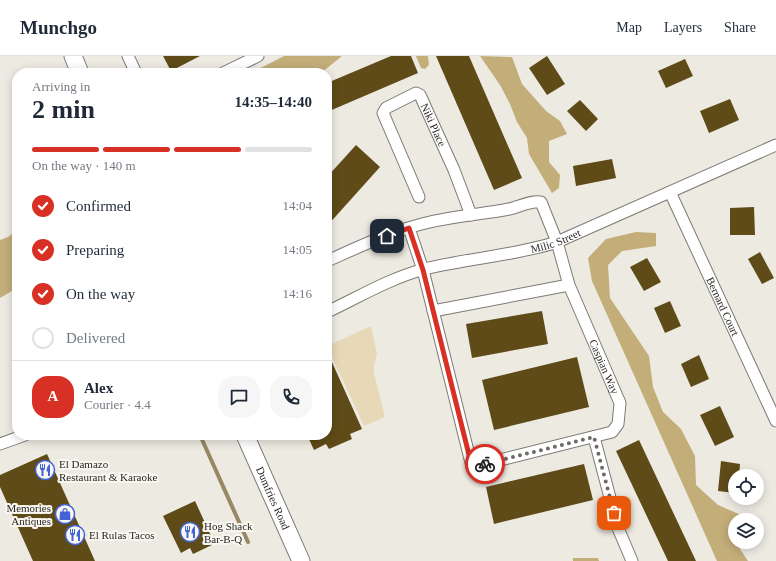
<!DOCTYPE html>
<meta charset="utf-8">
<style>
body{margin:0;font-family:"Times New Roman",serif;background:#f6f6f7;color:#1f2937;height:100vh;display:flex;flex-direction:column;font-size:15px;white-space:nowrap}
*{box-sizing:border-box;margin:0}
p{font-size:13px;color:#747a83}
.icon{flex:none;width:22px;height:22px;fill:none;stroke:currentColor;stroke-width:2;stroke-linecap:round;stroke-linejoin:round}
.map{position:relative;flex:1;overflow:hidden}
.details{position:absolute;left:12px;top:12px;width:320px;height:372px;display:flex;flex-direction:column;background:#fff;border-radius:16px;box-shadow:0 2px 10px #0003}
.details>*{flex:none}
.buttons{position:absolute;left:728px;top:413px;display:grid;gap:8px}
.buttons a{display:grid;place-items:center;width:36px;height:36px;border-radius:50%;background:#fff;box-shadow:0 2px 10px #0003;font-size:20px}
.pin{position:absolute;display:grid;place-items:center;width:34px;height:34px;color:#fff;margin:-17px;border-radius:8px;box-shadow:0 2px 6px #0006}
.courier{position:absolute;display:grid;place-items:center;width:40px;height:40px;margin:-20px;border:3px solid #d93025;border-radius:50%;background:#fff;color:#222;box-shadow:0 1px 5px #0007}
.summary em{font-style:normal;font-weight:600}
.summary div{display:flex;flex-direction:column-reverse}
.summary{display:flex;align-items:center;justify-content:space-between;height:68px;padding:0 20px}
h1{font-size:26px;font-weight:600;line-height:30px}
.bar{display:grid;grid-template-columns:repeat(4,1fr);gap:6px 4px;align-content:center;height:48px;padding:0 20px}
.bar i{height:5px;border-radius:3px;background:#e0e1e3}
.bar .on{background:#d93025}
.bar p{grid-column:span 4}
.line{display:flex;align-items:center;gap:10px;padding:0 20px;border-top:1px solid #e0e1e3}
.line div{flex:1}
.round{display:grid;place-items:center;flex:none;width:42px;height:42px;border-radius:16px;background:#f6f6f7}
ol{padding:0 20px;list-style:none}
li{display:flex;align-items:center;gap:12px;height:44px}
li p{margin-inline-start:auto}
li .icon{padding:4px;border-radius:50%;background:#d93025;color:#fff;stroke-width:4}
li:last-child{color:#747a83}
li i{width:22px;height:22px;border:2px solid #e0e1e3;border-radius:50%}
header{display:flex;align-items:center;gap:24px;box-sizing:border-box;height:56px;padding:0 20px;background:#fff;border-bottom:1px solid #e0e1e3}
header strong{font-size:19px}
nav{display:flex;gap:22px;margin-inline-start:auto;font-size:14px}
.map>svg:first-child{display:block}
</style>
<header>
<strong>Munchgo</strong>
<nav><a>Map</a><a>Layers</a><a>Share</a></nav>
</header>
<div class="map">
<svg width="776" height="505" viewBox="0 0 776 505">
<rect width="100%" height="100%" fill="#edeae2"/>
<!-- green -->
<path fill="#e7d9b7" d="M 371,270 L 377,298 L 374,310 L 374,317 L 385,361 L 364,370 L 327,290 Z"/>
<!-- forest -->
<g fill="#c3ad79">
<path d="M 284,0 L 342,0 L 321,17 L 251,17 Z"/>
<path d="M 416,0 L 428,0 L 429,9 L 425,13 L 421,12 Z"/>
<path d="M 480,0 L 512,1 L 522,28 L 546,55 L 560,65 L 567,78 L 549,85 L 549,106 L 560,119 L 559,132 L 552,137 L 529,98 L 527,82 L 517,66 L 510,48 L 500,29 Z"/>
<path d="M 17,174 L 17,232 L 0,242 L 0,184 L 8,181 Z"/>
<path d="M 636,176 L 656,177 L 656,190 L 622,195 L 608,209 L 610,242 L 649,300 L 653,331 L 663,356 L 681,373 L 695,400 L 696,429 L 718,449 L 741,459 L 741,464 L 735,464 L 735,486 L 740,486 L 740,493 L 748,505 L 717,505 L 592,225 L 588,202 L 606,183 Z"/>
<path d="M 573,502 L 598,502 L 599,505 L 573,505 Z"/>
</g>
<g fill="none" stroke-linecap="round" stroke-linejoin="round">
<!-- stream -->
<path stroke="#988863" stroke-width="4" d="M 200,379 L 248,486"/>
</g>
<!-- building -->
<g fill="#5f4b18">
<path d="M 163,0 L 200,0 L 171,15 Z"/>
<path d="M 391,0 L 411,0 L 418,17 L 327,56 L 327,27 Z"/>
<path d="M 436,0 L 469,0 L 522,122 L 494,134 Z"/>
<path d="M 547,0 L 565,28 L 547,39 L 529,12 Z"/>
<path d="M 685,3 L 693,20 L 666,32 L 658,15 Z"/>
<path d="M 730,43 L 739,64 L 709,77 L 700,55 Z"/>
<path d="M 580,44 L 598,63 L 586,75 L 567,55 Z"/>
<path d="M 356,89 L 380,111 L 327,170 L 327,121 Z"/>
<path d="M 612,103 L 616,122 L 576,130 L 573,110 Z"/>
<path d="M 754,151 L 755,179 L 730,179 L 730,152 Z"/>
<path d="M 760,196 L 774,222 L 762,228 L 748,203 Z"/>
<path d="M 647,202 L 661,226 L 644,235 L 630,211 Z"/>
<path d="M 670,245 L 681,270 L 665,277 L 654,252 Z"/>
<path d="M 542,255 L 548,288 L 472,302 L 466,268 Z"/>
<path d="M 327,295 L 362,373 L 350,378 L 352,383 L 329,393 L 326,388 L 314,394 L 307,379 L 327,379 Z"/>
<path d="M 699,299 L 709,323 L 691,331 L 681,308 Z"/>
<path d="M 577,301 L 589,351 L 494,374 L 482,324 Z"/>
<path d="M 720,350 L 734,381 L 715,390 L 700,359 Z"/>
<path d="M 639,384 L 696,505 L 668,505 L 616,395 Z"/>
<path d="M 47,398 L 95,505 L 33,505 L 0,431 L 0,419 Z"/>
<path d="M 721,405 L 740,408 L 739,420 L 735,420 L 735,437 L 718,435 Z"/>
<path d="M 584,408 L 593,444 L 494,468 L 486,431 Z"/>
<path d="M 195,445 L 212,482 L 210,483 L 212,489 L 193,498 L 190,492 L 181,497 L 163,460 Z"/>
</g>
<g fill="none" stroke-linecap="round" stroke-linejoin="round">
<defs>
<g id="street">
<path d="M 128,0 L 136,17"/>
<path d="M 223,17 L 258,0"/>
<path id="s1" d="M 670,136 L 776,365"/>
<path id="s2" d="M 419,141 L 383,57 L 386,52 L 416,37 L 420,39 L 454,114 L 471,159"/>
<path id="s3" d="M 327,205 C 361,190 394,174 430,166 C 456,160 483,158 509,153 C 519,151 532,144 541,146 L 557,186 L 569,229 L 620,347 L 618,368 L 612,376 L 472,411 L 423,214 L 409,172"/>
<path d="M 433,255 L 569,229"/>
<path id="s4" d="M 327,256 C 359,241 390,222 425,213 C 468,202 514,200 557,186 L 776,89"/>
<path d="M 594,381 L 618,472 L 632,505"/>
<path d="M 0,388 L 25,379"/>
</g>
<g id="primary">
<path d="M 73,0 L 80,17"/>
<path id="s5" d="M 245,379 L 301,505"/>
</g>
</defs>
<!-- street casing -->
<use href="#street" stroke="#7d7a74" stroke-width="13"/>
<!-- primary casing -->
<use href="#primary" stroke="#7d7a74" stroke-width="19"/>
<!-- street -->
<use href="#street" stroke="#fff" stroke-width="11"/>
<!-- primary -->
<use href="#primary" stroke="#fff" stroke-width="17"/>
</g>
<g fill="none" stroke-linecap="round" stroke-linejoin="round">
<!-- done -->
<path stroke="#6d6b66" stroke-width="4" stroke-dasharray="0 7.2" d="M 485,408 L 594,381 L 614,457"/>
<!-- route -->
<path stroke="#d93025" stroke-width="5" d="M 387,180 L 409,172 L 423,214 L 472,411 L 485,408"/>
</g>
<!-- icons -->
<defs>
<symbol id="restaurant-ring" viewBox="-11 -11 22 22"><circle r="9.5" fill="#faf7f0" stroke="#4264d7" stroke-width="1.5"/><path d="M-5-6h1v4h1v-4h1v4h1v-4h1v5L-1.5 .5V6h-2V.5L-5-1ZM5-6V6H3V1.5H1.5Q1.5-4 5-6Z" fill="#4264d7"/></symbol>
<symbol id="shop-ring" viewBox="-11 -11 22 22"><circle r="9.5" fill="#faf7f0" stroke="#4264d7" stroke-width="1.5"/><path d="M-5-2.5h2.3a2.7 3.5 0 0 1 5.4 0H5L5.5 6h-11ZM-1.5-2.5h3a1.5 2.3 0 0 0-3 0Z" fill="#4264d7"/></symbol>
</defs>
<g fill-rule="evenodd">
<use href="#restaurant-ring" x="34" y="403" width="22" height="22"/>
<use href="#shop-ring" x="54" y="447" width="22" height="22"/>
<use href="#restaurant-ring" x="179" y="465" width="22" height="22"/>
<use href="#restaurant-ring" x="64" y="468" width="22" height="22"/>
</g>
<g text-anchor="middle" stroke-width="4" stroke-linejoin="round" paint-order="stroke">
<!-- street labels -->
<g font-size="11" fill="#282724" stroke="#faf7f0">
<text dy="4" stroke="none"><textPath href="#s2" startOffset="168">Niki Place</textPath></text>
<text dy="4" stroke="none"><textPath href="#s4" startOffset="241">Milic Street</textPath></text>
<text dy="4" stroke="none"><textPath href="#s1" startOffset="126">Bernard Court</textPath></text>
<text dy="4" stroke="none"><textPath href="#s3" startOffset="400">Caspian Way</textPath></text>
<text dy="4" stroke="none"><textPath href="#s5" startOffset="69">Dumfries Road</textPath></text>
</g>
<!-- poi labels -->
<g font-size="11" fill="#282724" stroke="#faf7f0" text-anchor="start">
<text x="59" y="412">El Damazo<tspan x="59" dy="13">Restaurant &amp; Karaoke</tspan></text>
<text x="51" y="456" text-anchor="end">Memories<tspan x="51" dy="13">Antiques</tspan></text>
<text x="204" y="474">Hog Shack<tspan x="204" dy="13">Bar-B-Q</tspan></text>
<text x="89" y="483">El Rulas Tacos</text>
</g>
</g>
</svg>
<div class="buttons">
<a><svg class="icon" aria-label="locate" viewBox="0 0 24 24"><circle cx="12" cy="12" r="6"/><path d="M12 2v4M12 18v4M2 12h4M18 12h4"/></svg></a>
<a><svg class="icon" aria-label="layers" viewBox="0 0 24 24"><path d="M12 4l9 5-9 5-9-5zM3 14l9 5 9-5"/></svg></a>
</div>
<div class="pin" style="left:614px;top:457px;background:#ea580c"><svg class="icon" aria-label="bag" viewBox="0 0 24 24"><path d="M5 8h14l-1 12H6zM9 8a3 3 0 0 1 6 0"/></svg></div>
<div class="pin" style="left:387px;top:180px;background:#1f2937"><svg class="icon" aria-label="home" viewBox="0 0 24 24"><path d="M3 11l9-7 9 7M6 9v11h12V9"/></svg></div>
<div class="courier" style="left:485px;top:408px"><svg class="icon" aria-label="bike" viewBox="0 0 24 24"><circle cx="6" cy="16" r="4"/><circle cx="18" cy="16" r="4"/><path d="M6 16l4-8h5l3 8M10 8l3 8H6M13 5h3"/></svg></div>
<section class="details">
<div class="summary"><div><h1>2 min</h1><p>Arriving in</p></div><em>14:35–14:40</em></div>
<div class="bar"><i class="on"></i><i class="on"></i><i class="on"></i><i></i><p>On the way · 140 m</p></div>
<ol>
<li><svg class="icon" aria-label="check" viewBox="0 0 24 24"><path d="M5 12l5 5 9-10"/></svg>Confirmed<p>14:04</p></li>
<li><svg class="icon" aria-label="check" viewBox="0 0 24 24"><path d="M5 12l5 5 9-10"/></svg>Preparing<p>14:05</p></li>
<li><svg class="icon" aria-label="check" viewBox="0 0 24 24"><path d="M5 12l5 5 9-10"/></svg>On the way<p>14:16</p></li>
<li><i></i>Delivered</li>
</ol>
<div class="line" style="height:72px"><b class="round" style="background:#d93025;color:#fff">A</b><div><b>Alex</b><p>Courier · 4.4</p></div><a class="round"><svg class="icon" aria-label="chat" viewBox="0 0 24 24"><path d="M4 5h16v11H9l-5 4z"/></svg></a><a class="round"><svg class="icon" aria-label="phone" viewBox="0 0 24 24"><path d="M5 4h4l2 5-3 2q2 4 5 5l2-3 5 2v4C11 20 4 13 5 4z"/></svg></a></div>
</section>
</div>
